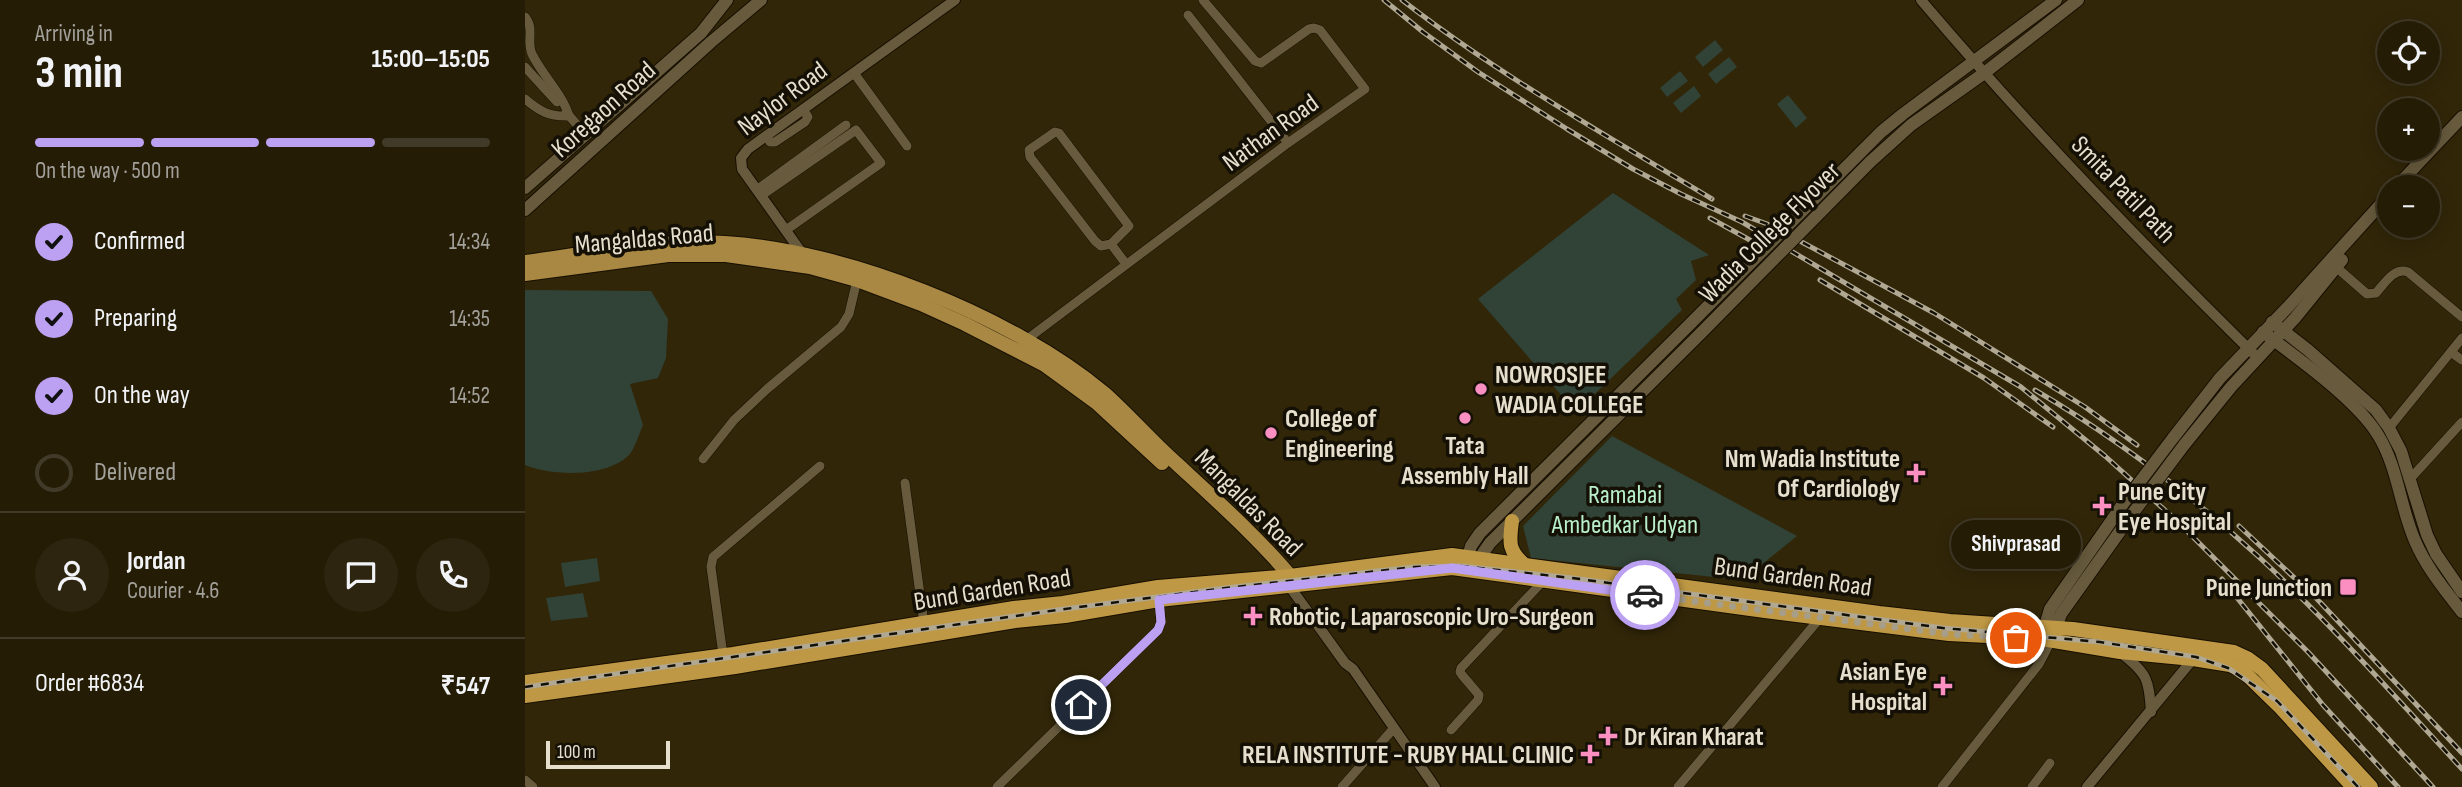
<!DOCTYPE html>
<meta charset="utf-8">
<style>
body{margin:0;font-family:"Sofia Sans Condensed",sans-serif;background:#2d2510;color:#f1f3f6;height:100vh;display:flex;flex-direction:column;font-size:26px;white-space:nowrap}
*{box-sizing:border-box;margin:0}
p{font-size:23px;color:#a3a19b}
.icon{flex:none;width:38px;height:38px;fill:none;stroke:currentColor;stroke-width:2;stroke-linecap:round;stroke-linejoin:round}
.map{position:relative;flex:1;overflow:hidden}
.details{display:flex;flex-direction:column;background:#251c06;width:525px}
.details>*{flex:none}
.controls{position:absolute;left:1852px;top:21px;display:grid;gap:14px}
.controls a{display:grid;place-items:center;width:63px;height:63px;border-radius:50%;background:#251c06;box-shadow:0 4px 18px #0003,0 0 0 2px #423a28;font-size:35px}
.scale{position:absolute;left:21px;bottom:18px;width:124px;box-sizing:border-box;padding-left:7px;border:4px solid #e6dfce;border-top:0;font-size:19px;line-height:24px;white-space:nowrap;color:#e6dfce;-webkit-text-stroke:5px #141005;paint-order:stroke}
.pin{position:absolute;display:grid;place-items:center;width:60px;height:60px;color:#fff;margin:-30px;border:4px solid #fff;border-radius:50%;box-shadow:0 2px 7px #0007}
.courier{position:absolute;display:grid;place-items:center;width:70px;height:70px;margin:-35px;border:5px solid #bca0f2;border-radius:50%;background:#fff;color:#222;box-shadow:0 2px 9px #0007}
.bubble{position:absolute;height:49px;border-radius:24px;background:#251c06;box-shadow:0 4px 18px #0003,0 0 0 2px #423a28;font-size:23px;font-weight:700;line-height:49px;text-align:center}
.overview em{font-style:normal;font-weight:700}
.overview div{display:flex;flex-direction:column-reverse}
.overview{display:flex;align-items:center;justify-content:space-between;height:119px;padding:0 35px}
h1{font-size:46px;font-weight:700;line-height:52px}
.bar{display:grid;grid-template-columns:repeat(4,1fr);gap:10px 7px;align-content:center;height:84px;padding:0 35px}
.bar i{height:9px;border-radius:5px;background:#423a28}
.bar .on{background:#bca0f2}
.bar p{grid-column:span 4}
.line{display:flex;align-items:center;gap:18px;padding:0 35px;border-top:2px solid #423a28}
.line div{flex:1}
.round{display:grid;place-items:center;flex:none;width:74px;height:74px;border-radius:37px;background:#2d2510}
ol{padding:0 35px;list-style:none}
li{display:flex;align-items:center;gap:21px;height:77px}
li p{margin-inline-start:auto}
li .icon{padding:7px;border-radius:50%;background:#bca0f2;color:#111;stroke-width:4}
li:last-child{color:#a3a19b}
li i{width:38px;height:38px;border:4px solid #423a28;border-radius:50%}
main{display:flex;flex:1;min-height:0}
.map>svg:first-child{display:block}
</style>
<main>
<section class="details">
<div class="overview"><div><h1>3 min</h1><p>Arriving in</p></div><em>15:00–15:05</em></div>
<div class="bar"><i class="on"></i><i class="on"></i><i class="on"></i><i></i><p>On the way · 500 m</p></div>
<ol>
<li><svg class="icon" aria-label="check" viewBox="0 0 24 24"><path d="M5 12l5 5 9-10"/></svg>Confirmed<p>14:34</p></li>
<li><svg class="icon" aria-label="check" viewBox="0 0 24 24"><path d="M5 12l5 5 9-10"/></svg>Preparing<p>14:35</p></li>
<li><svg class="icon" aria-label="check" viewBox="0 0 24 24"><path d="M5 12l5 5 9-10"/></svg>On the way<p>14:52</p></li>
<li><i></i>Delivered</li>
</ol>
<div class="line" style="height:126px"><a class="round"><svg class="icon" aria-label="person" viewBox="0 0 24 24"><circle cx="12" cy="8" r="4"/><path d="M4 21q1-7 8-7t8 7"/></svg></a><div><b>Jordan</b><p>Courier · 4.6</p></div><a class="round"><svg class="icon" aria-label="chat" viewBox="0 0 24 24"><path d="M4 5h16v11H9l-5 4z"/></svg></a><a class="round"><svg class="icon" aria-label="phone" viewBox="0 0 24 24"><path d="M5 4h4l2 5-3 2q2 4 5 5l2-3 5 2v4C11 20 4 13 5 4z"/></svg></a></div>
<div class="line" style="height:91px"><div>Order #6834</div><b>₹547</b></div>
</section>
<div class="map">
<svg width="1937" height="787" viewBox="0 0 1937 787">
<rect width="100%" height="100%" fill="#312608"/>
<!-- green -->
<g fill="#314236">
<path d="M 1190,40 L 1198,50 L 1178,67 L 1170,57 Z"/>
<path d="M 1204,57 L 1212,67 L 1191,84 L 1183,74 Z"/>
<path d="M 1155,71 L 1163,81 L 1142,97 L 1135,88 Z"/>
<path d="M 1169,86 L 1176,96 L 1156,113 L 1148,103 Z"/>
<path d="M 1263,95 L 1282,118 L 1271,128 L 1252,104 Z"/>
<path d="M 1088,193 L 1184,255 L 1166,261 L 1171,280 L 1151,299 L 1157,310 L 1051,412 L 953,299 Z"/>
<path d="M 0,290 L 126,291 L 143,319 L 141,358 L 133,378 L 105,384 L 118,425 C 114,434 110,448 104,455 C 81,478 27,476 0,465 Z"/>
<path d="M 1087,436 L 1272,536 L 1218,580 L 1006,558 L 998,526 Z"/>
<path d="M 72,558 L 75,581 L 40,587 L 36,563 Z"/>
<path d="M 58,593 L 63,617 L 26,621 L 21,598 Z"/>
</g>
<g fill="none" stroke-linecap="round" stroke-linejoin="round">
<defs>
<g id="minor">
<path d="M 663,15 L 763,143"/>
<path d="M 0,17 C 10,29 1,41 7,54 C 17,75 37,93 44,116 C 24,117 14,111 0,99"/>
<path d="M 0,67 L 32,102"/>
<path d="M 329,73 L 382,146"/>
<path d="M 41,112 L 59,133"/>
<path d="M 530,132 L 534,133 L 604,226 L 586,244 L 576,246 L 570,241 L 505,157 L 504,150 Z"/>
<path d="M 241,136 L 245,142 L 250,142 L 280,122 L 283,117 L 278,109"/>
<path d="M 233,189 L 321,125"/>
<path d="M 237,195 L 331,130 L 356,163 L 261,230"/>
<path d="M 586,244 L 601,264"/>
<path d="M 1811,267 L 1842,294 L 1851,293 C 1860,283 1869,267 1883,272 L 1937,317"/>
<path d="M 497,343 L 763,143 L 840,89 L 795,30 L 789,28 L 784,29 L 736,63 L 730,61 L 678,0"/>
<path d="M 1926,352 L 1937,360"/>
<path d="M 1864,428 L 1937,338"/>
<path d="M 178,459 L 209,420 L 242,389 L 316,327 L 324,314 L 332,280"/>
<path d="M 1885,479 L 1937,422"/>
<path d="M 380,483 L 399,624"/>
<path d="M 198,655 L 186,567 L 188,557 L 295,466"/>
<path d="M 926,730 L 953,700 L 954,695 L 937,675 L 935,672 L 936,668 L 1019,580"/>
<path d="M 0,780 L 8,787"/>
<path d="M 472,787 L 633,630 L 636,622 L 634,600"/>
<path d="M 817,787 L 869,728"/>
<path d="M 1153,787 L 1295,618"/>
<path d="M 1417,787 L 1514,664 L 1526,641"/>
<path d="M 1507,787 L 1525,763"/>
</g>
<g id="tertiary">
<path d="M 1396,0 C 1502,125 1616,243 1733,358"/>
<path d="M 279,256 L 217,169 L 216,158 L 223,149 L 430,0"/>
<path d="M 765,587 L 820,663 L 828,669 L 910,787"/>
<path d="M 1596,653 C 1622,673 1624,679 1626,712"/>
<path d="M 1562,787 L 1668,659"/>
</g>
<g id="secondary">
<path d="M 1335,153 L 1356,132 L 1378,114 L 1531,0"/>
<path d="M 1345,162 L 1386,125 L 1458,74 L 1553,0"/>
<path d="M 1871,187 L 1937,117"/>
<path d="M 0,188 L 176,33 L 202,0"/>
<path d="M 0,210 L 186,42 L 236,0"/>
<path d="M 1747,322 L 1783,350 L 1851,410 L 1864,428 L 1876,451 L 1902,535 L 1911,554 L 1937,592"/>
<path d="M 1738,332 C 1771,357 1832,400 1853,435 C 1873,467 1875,507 1890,541 C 1901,567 1920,590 1937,612"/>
<path d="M 1648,438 L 1695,378 L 1762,308 L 1864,195"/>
<path d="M 1659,445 L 1706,387 L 1770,318 L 1817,260"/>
<path d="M 941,565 L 946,546 L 955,533 L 1167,322"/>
<path d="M 958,569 L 958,553 L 965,543 L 1176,333"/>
<path d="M 1528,635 L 1536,614 L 1608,513"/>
<path d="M 1517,636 L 1525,609 L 1598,504"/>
</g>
<g id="primary">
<path d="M 0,262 C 66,253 133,239 200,243 C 320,250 487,316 579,393 C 604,415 626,441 651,463 C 691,500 737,541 771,583"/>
<path d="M 0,274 L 143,255 L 201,255 L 285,267 L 332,280 L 396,304 L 440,324 L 520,365 L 572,403 L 637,463"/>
</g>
<g id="trunk">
<path d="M 987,521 C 984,543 983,551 1001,566"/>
<path d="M 0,682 L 208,654 L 489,608 L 538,603 L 633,587 L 765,576 L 927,555 L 1354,613 L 1425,621 L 1548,629 L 1709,652 L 1722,658 L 1737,669 L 1846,787"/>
<path d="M 0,696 L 210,667 L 490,621 L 540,616 L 634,600 L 927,568 L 1240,611 L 1424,634 L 1517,639 L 1595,652 L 1668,659 L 1705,665 L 1717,670 L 1756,708 L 1828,787"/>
</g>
</defs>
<!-- minor casing -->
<use href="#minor" stroke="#170f00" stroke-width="10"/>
<!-- tertiary casing -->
<use href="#tertiary" stroke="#170f00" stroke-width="12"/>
<!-- secondary casing -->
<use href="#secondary" stroke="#170f00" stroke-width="14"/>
<!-- primary casing -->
<use href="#primary" stroke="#170f00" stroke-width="16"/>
<!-- trunk casing -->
<use href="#trunk" stroke="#170f00" stroke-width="16"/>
<!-- minor -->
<use href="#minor" stroke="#675a3d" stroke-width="9"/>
<!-- tertiary -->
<use href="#tertiary" stroke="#675a3d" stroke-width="10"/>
<!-- secondary -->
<use href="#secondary" stroke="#675a3d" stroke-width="12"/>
<!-- primary -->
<use href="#primary" stroke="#a88842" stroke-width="14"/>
<!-- trunk -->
<use href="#trunk" stroke="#be9844" stroke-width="14"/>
<defs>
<g id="rail">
<path d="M 859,0 L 898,32 L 953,72 L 1042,129 L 1108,169 L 1156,194 L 1217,222 L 1496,387 L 1580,456 L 1653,522 L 1783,652 L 1908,787"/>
<path d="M 877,0 C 974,75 1082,136 1187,199"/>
<path d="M 1220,216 L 1245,225 L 1409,313 L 1560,407 L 1612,445"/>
<path d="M 1185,218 L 1252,255"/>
<path d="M 1295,280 L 1459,378 L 1528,427"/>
<path d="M 1510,390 C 1590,437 1666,495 1735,558 C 1806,624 1871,698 1937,769"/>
<path d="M 1714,526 L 1792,599 L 1937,753"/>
<path d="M 1697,579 L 1798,705 L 1873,787"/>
<path d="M 0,687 L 532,610 L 692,589 L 889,567 L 936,566 L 1047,578 L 1418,628 L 1575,642 L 1671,657 L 1703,668 L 1752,701 L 1833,787"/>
</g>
</defs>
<!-- rail casing -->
<use href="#rail" stroke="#b0a893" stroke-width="5"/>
<!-- rail -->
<use href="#rail" stroke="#141005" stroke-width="2.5" stroke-dasharray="8" stroke-linecap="butt"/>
<defs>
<g id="secondary-bridge">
<path d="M 1167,322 L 1335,153"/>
<path d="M 1176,333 L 1345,162"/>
<path d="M 1598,504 L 1648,438"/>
<path d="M 1608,513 L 1659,445"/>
</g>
</defs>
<!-- secondary-bridge casing -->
<use href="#secondary-bridge" stroke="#170f00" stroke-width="14" stroke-linecap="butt"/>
<!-- secondary-bridge -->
<use href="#secondary-bridge" stroke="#675a3d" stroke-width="12"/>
</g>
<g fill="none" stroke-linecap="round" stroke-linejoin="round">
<!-- done -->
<path stroke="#a79e89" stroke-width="7" stroke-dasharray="0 12.6" d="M 1120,595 L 1424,634 L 1491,638"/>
<!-- route -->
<path stroke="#bca0f2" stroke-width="9" d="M 556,705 L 633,630 L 636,622 L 634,600 L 927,568 L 1120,595"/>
</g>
<!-- markers -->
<g fill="#fc8fc2" stroke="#141005" stroke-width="2.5">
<circle cx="956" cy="389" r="7"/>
<circle cx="940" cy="418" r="7"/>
<circle cx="746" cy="433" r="7"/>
<path d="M1387.5 462.5h7v7h7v7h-7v7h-7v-7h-7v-7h7z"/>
<path d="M1573.5 495.5h7v7h7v7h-7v7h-7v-7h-7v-7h7z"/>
<rect x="1814" y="578" width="18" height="18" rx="3.5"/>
<path d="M724.5 605.5h7v7h7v7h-7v7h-7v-7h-7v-7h7z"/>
<path d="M1414.5 675.5h7v7h7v7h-7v7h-7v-7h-7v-7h7z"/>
<path d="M1079.5 725.5h7v7h7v7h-7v7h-7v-7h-7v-7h7z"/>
<path d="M1061.5 743.5h7v7h7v7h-7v7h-7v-7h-7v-7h7z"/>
</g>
<g text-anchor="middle" stroke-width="7" stroke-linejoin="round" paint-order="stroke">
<!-- street labels -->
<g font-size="26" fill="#e6dfce" stroke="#141005">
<text transform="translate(257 98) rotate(-37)" y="9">Naylor Road</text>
<text transform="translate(78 109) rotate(-42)" y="9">Koregaon Road</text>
<text transform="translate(745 132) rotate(-36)" y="9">Nathan Road</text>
<text transform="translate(1599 189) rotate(46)" y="9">Smita Patil Path</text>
<text transform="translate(1244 232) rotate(-45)" y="9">Wadia College Flyover</text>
<text transform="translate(119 238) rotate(-5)" y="9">Mangaldas Road</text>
<text transform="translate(724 502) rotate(45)" y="9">Mangaldas Road</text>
<text transform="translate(1268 576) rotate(8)" y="9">Bund Garden Road</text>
<text transform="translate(467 589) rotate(-9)" y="9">Bund Garden Road</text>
</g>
<!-- poi labels -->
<g font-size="26" font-weight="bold" fill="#e6dfce" stroke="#141005" text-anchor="start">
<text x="970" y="383">NOWROSJEE<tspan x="970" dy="30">WADIA COLLEGE</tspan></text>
<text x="760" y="427">College of<tspan x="760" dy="30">Engineering</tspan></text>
<text x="940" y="454" text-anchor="middle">Tata<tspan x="940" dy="30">Assembly Hall</tspan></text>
<text x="1375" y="467" text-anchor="end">Nm Wadia Institute<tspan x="1375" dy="30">Of Cardiology</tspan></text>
<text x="1593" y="500">Pune City<tspan x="1593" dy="30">Eye Hospital</tspan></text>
<text x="1807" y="596" text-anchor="end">Pune Junction</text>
<text x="744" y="625">Robotic, Laparoscopic Uro-Surgeon</text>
<text x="1402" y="680" text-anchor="end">Asian Eye<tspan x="1402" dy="30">Hospital</tspan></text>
<text x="1099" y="745">Dr Kiran Kharat</text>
<text x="1049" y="763" text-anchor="end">RELA INSTITUTE - RUBY HALL CLINIC</text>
</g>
<!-- park labels -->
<g font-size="26" fill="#b9efca" stroke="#141005">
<text x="1100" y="503">Ramabai<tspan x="1100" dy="30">Ambedkar Udyan</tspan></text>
</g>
</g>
</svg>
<div class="controls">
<a><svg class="icon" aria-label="locate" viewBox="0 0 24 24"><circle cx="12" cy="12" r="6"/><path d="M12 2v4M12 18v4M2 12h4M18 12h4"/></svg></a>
<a>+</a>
<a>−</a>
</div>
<div class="scale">100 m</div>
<div class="pin" style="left:1491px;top:638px;background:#ea580c"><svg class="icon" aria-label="bag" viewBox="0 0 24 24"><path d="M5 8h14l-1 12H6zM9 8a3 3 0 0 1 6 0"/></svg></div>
<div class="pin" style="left:556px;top:705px;background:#1f2937"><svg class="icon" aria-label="home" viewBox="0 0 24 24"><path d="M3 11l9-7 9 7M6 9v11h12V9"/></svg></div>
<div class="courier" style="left:1120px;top:595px"><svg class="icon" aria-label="car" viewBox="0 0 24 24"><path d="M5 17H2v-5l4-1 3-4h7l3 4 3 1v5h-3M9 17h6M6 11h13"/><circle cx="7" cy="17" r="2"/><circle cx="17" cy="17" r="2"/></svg></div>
<div class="bubble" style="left:1426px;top:520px;width:130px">Shivprasad</div>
</div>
</main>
